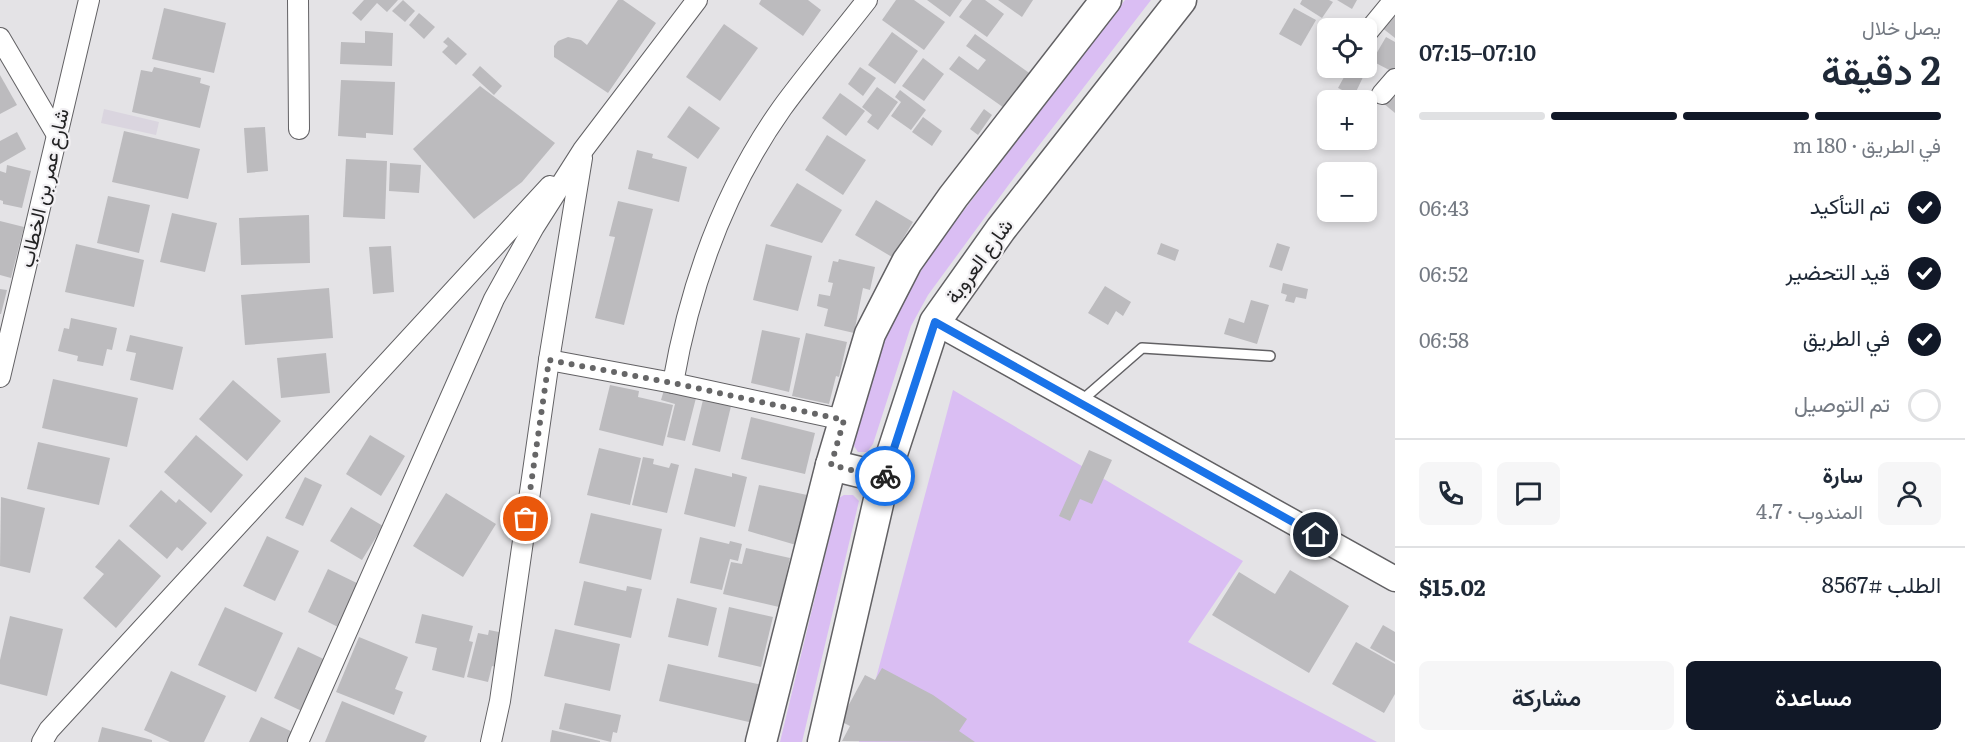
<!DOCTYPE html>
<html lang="ar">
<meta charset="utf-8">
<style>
body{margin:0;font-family:Literata,Vazirmatn,serif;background:#f6f6f7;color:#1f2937;direction:rtl;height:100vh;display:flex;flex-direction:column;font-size:22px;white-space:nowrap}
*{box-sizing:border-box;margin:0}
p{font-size:20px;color:#747a83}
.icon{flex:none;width:33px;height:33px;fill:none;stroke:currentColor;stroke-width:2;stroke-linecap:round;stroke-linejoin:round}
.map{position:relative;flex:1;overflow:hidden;direction:ltr}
.sheet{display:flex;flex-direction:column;background:#fff;width:570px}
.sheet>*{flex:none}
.buttons{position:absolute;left:1317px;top:18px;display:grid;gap:12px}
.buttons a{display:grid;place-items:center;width:60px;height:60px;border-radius:9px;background:#fff;box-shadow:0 3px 9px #0003;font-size:30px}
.pin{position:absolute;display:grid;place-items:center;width:51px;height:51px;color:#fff;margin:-26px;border:3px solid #fff;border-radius:50%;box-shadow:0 2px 6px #0007}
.courier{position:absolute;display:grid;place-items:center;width:60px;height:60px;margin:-30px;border:4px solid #1a73e8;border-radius:50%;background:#fff;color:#222;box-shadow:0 2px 8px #0007}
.overview em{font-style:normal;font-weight:600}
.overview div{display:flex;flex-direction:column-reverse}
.overview{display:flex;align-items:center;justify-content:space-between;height:102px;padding:0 24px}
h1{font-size:39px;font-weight:600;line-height:45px}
.bar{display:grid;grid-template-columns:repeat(4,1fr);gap:9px 6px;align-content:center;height:72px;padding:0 24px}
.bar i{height:8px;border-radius:4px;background:#e0e1e3}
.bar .active{background:#111827}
.bar p{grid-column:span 4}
.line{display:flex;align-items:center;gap:15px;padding:0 24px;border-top:2px solid #e0e1e3}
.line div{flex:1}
.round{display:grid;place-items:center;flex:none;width:63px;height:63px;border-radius:9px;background:#f6f6f7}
ol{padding:0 24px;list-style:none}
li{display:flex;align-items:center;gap:18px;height:66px}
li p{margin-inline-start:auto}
li .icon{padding:6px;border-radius:50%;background:#111827;color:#fff;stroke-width:4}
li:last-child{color:#747a83}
li i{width:33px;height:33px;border:3px solid #e0e1e3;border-radius:50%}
.action{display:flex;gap:12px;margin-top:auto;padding:12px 24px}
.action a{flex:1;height:69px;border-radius:9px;background:#111827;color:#fff;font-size:24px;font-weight:600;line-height:69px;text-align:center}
.action a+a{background:#f6f6f7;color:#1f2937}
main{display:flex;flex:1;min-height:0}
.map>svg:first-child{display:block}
</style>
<main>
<section class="sheet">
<div class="overview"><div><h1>2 دقيقة</h1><p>يصل خلال</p></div><em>07:10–07:15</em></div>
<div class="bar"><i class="active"></i><i class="active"></i><i class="active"></i><i></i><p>في الطريق · 180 m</p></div>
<ol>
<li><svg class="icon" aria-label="check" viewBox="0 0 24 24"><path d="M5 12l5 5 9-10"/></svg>تم التأكيد<p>06:43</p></li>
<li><svg class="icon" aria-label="check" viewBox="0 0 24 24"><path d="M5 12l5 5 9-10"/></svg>قيد التحضير<p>06:52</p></li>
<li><svg class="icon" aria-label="check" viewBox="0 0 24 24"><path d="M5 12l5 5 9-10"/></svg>في الطريق<p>06:58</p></li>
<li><i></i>تم التوصيل</li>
</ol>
<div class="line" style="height:108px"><a class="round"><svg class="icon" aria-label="person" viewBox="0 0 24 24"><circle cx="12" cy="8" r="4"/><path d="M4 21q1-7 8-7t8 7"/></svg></a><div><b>سارة</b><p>المندوب · 4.7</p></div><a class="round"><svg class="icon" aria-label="chat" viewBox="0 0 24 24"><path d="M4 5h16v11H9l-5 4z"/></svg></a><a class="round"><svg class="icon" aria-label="phone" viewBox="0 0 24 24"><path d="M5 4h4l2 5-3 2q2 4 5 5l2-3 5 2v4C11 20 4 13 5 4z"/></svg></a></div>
<div class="line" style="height:78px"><div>الطلب #8567</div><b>$15.02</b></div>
<div class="action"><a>مساعدة</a><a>مشاركة</a></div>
</section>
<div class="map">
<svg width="1395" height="742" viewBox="0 0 1395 742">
<rect width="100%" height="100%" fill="#e4e3e6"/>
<!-- built -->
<path fill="#dad5df" d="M 104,109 L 159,122 L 156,135 L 101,123 Z"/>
<!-- green -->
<g fill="#dabef3">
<path d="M 1125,0 L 1151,0 L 1010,183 L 928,295 L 911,326 L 873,444 L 867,452 L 858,452 L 852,443 L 877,358 L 900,307 L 932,252 Z"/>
<path d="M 953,390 L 1243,561 L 1188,642 L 1377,742 L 859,742 Z"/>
<path d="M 844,495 L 853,495 L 859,501 L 802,742 L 780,742 L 839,498 Z"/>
</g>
<!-- building -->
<g fill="#bcbbbe">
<path d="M 364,0 L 398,0 L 387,12 L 377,3 L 361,21 L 352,13 Z"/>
<path d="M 403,0 L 415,11 L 405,22 L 392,11 Z"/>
<path d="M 618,0 L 623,0 L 656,23 L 608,93 L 554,57 L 554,46 L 558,41 L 568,37 L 581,40 L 587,45 Z"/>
<path d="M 761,0 L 808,0 L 821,10 L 803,36 L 759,4 Z"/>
<path d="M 896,0 L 914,0 L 945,22 L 924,50 L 882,20 Z"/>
<path d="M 927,0 L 962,0 L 950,17 Z"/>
<path d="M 972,0 L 985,0 L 1004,14 L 987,37 L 959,17 Z"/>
<path d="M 998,0 L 1033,0 L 1022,17 Z"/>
<path d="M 1302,0 L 1329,0 L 1333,2 L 1322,18 L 1300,4 Z"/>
<path d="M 1337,0 L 1357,0 L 1352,9 Z"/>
<path d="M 164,8 L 226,23 L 214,73 L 152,59 Z"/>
<path d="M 1294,8 L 1316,20 L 1301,46 L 1279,34 Z"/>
<path d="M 1395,10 L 1395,38 L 1381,27 Z"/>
<path d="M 419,13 L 435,27 L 424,39 L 409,25 Z"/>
<path d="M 724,24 L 758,48 L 720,101 L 686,77 Z"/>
<path d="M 365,31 L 393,33 L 392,66 L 340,64 L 341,42 L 365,43 Z"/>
<path d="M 892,32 L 918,51 L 895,84 L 868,65 Z"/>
<path d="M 975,34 L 1032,75 L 1007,110 L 949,69 L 959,56 L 978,70 L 986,60 L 966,46 Z"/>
<path d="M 448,37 L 467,54 L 456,65 L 442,52 L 448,46 L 443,42 Z"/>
<path d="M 1386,37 L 1395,42 L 1395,73 L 1372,61 Z"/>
<path d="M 1328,48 L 1328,68 L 1336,68 L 1331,76 L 1317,69 Z"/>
<path d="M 1366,53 L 1373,56 L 1354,96 L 1338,88 L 1349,68 L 1366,68 Z"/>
<path d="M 923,58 L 944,74 L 924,101 L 902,86 Z"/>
<path d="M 480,66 L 502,86 L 494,95 L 472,75 Z"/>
<path d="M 154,67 L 201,78 L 200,83 L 210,86 L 200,128 L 132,112 L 141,70 L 152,72 Z"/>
<path d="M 860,67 L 876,78 L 863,96 L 848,84 Z"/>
<path d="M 0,75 L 17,105 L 0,114 Z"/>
<path d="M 341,80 L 395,82 L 393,135 L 366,133 L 366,138 L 338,136 Z"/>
<path d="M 480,86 L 555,143 L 522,182 L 474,219 L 413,149 Z"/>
<path d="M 877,87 L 898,102 L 878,130 L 867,122 L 872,115 L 862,107 Z"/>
<path d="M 1395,88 L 1395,113 L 1383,103 Z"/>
<path d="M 900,90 L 926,110 L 911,130 L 891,116 L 901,102 L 895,97 Z"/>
<path d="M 840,93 L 865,111 L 846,136 L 822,118 Z"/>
<path d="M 689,106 L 720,128 L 698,159 L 667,137 Z"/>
<path d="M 984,109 L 992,115 L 978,135 L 970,129 Z"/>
<path d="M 923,117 L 942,131 L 932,146 L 912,132 Z"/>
<path d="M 265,127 L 268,171 L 247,173 L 244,128 Z"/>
<path d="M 124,131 L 200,149 L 188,199 L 112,182 Z"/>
<path d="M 17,132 L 26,149 L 0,164 L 0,141 Z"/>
<path d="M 827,135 L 866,160 L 843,195 L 805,170 Z"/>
<path d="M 637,150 L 653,154 L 652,158 L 687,167 L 679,202 L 628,189 Z"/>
<path d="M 346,159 L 387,161 L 385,219 L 343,217 Z"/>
<path d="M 390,163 L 421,165 L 419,193 L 389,191 Z"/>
<path d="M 7,165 L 31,171 L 22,208 L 3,204 L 3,201 L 0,200 L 0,171 L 6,173 Z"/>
<path d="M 797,183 L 842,210 L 822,243 L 770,226 Z"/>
<path d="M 108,196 L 150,205 L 139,253 L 97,243 Z"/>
<path d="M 876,200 L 913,222 L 892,257 L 855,235 Z"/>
<path d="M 618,201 L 653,209 L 624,325 L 595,318 L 615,237 L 609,236 Z"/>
<path d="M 172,213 L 217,223 L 205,272 L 160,262 Z"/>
<path d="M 309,215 L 310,263 L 241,265 L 239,218 Z"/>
<path d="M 0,221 L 24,227 L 11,278 L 0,275 Z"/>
<path d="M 1161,243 L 1179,250 L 1175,261 L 1157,254 Z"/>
<path d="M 1277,243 L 1290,247 L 1282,271 L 1269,267 Z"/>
<path d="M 76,244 L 144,260 L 134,307 L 65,292 Z"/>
<path d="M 766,244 L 812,256 L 798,311 L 753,300 Z"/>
<path d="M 391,246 L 394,292 L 373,294 L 369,247 Z"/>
<path d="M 839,259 L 875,267 L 870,290 L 863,288 L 854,333 L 824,326 L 828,309 L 817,306 L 819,294 L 830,296 L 833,283 L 828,282 L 833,261 L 838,262 Z"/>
<path d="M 1283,283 L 1308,289 L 1306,299 L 1296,297 L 1294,303 L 1285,301 L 1287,295 L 1281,293 Z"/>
<path d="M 1105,286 L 1131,302 L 1123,316 L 1116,311 L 1108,325 L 1088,313 Z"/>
<path d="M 329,288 L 333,338 L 245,345 L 241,295 Z"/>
<path d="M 0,289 L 7,290 L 1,314 L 0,314 Z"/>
<path d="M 1251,300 L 1269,305 L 1257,344 L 1224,334 L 1229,318 L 1244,323 Z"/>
<path d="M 71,318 L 117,328 L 112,350 L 107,349 L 103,366 L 77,361 L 78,356 L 58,351 L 64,328 L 69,329 Z"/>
<path d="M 762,330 L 800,338 L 789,392 L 751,383 Z"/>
<path d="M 806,333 L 847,342 L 839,377 L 836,376 L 829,404 L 792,396 Z"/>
<path d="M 130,335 L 183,347 L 173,390 L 130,380 L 136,353 L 126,351 Z"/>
<path d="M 326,353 L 330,393 L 281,398 L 277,358 Z"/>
<path d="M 53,379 L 138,398 L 127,447 L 42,428 Z"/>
<path d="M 233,380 L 281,421 L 247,461 L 199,419 Z"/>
<path d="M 610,385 L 639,391 L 638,397 L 673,405 L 663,446 L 599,430 Z"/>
<path d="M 664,390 L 696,398 L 685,441 L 667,437 L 675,404 L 661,400 Z"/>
<path d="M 703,400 L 731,406 L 720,452 L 692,445 Z"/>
<path d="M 751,417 L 815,433 L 805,474 L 741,459 Z"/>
<path d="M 196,435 L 243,475 L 211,513 L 164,472 Z"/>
<path d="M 370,435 L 405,456 L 381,496 L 346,474 Z"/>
<path d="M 38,442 L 110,458 L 99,505 L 27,489 Z"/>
<path d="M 599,448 L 641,458 L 630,505 L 587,495 Z"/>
<path d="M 1089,450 L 1112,460 L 1092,504 L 1080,499 L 1070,521 L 1059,516 Z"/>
<path d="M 643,457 L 654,459 L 653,464 L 669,468 L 671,463 L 679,465 L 667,513 L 632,505 Z"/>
<path d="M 695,468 L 732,477 L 732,473 L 747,477 L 735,527 L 684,514 Z"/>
<path d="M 305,477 L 322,485 L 303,526 L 285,518 Z"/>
<path d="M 759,485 L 812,496 L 796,545 L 748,531 Z"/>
<path d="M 161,490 L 176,503 L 179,499 L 207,523 L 182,551 L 177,547 L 167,559 L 129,526 Z"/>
<path d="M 446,493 L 496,524 L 463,577 L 413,546 Z"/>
<path d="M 1,497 L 45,508 L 30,573 L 0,566 Z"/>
<path d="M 351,507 L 383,526 L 362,560 L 330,541 Z"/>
<path d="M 591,513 L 662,529 L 651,580 L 579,563 Z"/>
<path d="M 267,536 L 299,551 L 275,601 L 243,586 Z"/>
<path d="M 700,537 L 729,544 L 730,541 L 742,544 L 738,561 L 730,559 L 722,590 L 690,583 Z"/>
<path d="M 119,539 L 161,576 L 116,628 L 83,598 L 104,574 L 95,567 Z"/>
<path d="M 746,548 L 790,558 L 779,607 L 723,594 L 731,562 L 742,564 Z"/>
<path d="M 328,569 L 365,587 L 344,630 L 308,612 Z"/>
<path d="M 1290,570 L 1349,606 L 1309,673 L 1212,615 L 1239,572 L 1275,594 Z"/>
<path d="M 584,581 L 626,591 L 627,586 L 642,589 L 631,638 L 574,625 Z"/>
<path d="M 677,598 L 717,608 L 708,646 L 668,637 Z"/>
<path d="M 225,607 L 283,633 L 256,692 L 198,665 Z"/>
<path d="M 729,607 L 773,617 L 761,667 L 718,657 Z"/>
<path d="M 422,614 L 473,626 L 469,641 L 473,642 L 464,678 L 432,670 L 437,648 L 415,643 Z"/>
<path d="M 10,616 L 63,629 L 47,696 L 0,684 L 0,660 Z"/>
<path d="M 1383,625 L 1395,632 L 1395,662 L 1370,648 Z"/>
<path d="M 555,629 L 620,644 L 610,691 L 544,676 Z"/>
<path d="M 489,630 L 509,634 L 500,668 L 492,666 L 488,682 L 467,677 L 478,633 L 488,635 Z"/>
<path d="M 359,637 L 408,657 L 395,689 L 403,692 L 394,715 L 336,692 Z"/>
<path d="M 1356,642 L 1395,664 L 1395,694 L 1384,713 L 1332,684 Z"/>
<path d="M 298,647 L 330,662 L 306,713 L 274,698 Z"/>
<path d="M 668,664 L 762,685 L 753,723 L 659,701 Z"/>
<path d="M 882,668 L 933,695 L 967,719 L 959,731 L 975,742 L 842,741 L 850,726 L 840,721 L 865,675 L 875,680 Z"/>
<path d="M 171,671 L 226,696 L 204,742 L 170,742 L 144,730 Z"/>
<path d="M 342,701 L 427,736 L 424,742 L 325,742 Z"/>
<path d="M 565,703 L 621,715 L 617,733 L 613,732 L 611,742 L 559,729 Z"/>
<path d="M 261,717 L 299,735 L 295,742 L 249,742 Z"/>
<path d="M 102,727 L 152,740 L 152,742 L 98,742 Z"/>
<path d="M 552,730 L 600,741 L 600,742 L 550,742 Z"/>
</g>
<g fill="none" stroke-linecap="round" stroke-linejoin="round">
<defs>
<path id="service" d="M 1080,402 L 1142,348 L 1270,356"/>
<g id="minor">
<path d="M 298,0 L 299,129"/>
<path d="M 1366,34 L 1394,0"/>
<path d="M 0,38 L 57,135"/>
<path d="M 1382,94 L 1395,79"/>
<path d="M 549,360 L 673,383 L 844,420"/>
<path d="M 0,377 L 89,0"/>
<path d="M 673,383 C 690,285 724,190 782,108 C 809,71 839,36 867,0"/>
<path d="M 42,742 L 49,730 L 550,186"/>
<path d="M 298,742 L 494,299 L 534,227 L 583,150 L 697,0"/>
<path d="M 491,742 L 500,701 L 549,360 L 582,158"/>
</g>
<path id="tertiary" d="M 935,322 L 1395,579"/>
<g id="primary">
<path d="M 831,465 L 884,478"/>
<path d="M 761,742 L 831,465 L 870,334 L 907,262 L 953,197 L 1106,0"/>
<path d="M 823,742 L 884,478 L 935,322 L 1001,229 L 1181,0"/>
</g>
</defs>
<!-- service casing -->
<use href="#service" stroke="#626164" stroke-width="12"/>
<!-- minor casing -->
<use href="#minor" stroke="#626164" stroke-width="22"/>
<!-- tertiary casing -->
<use href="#tertiary" stroke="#626164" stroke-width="27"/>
<!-- primary casing -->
<use href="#primary" stroke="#626164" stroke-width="33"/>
<!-- service -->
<use href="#service" stroke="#fff" stroke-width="9"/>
<!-- minor -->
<use href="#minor" stroke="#fff" stroke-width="20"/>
<!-- tertiary -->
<use href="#tertiary" stroke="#fff" stroke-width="24"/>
<!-- primary -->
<use href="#primary" stroke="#fff" stroke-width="30"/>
</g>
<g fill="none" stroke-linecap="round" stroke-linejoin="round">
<!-- done -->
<path stroke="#666667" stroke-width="6" stroke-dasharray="0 10.8" d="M 526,519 L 549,360 L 673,383 L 844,420 L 831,465 L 884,478 L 885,476"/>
<!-- route -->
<path stroke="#1a73e8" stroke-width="8" d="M 885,476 L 935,322 L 1316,535"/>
</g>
<g text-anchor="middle" stroke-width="4.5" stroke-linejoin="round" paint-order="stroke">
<!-- street labels -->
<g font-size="20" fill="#222223" stroke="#f2f0f3">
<text transform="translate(44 188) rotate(-77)" y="7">شارع عمر بن الخطاب</text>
<text transform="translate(979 261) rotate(-54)" y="7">شارع العروبة</text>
</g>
</g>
</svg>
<div class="buttons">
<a><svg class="icon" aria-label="locate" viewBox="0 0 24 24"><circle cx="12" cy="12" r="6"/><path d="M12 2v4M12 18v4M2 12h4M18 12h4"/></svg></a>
<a>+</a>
<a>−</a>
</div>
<div class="pin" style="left:526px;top:519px;background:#ea580c"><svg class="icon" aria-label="bag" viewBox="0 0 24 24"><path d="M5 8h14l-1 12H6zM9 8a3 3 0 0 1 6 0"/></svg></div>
<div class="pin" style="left:1316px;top:535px;background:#1f2937"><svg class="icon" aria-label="home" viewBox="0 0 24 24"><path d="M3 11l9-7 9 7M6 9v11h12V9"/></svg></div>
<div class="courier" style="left:885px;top:476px"><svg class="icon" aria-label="bike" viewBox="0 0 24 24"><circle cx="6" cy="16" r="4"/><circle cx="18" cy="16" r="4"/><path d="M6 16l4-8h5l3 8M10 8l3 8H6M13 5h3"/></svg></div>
</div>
</main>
